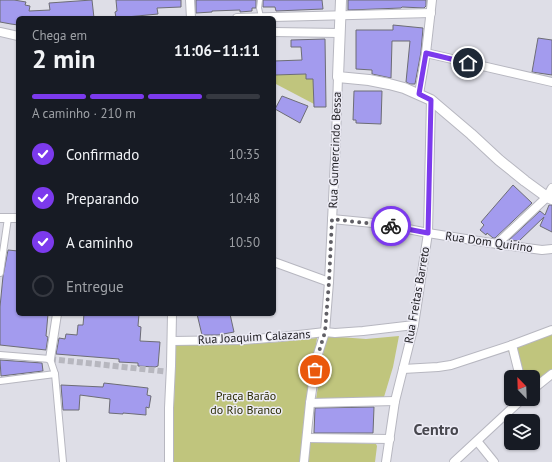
<!DOCTYPE html>
<html lang="pt">
<meta charset="utf-8">
<style>
body{margin:0;font-family:"PT Sans",sans-serif;background:#242831;color:#f1f3f6;height:100vh;display:flex;flex-direction:column;font-size:15px;white-space:nowrap}
*{box-sizing:border-box;margin:0}
p{font-size:13px;color:#9ea1a6}
.icon{flex:none;width:22px;height:22px;fill:none;stroke:currentColor;stroke-width:2;stroke-linecap:round;stroke-linejoin:round}
.map{position:relative;flex:1;overflow:hidden}
.drawer{position:absolute;left:16px;top:16px;width:260px;height:300px;display:flex;flex-direction:column;background:#171b24;border-radius:6px;box-shadow:0 1px 3px #0004}
.drawer>*{flex:none}
.needle{width:26px;rotate:337deg}
.buttons{position:absolute;left:504px;top:370px;display:grid;gap:8px}
.buttons a{display:grid;place-items:center;width:36px;height:36px;border-radius:6px;background:#171b24;box-shadow:0 1px 3px #0004;font-size:20px}
.pin{position:absolute;display:grid;place-items:center;width:34px;height:34px;color:#fff;margin:-17px;border:2px solid #fff;border-radius:50%;box-shadow:0 1px 4px #0007}
.courier{position:absolute;display:grid;place-items:center;width:40px;height:40px;margin:-20px;border:3px solid #7c3aed;border-radius:50%;background:#fff;color:#222;box-shadow:0 1px 5px #0007}
.summary em{font-style:normal;font-weight:700}
.summary div{display:flex;flex-direction:column-reverse}
.summary{display:flex;align-items:center;justify-content:space-between;height:68px;padding:0 16px}
h1{font-size:26px;font-weight:700;line-height:30px}
.bar{display:grid;grid-template-columns:repeat(4,1fr);gap:6px 4px;align-content:center;height:48px;padding:0 16px}
.bar i{height:5px;border-radius:3px;background:#363941}
.bar .selected{background:#7c3aed}
.bar p{grid-column:span 4}
ol{padding:0 16px;list-style:none}
li{display:flex;align-items:center;gap:12px;height:44px}
li p{margin-inline-start:auto}
li .icon{padding:4px;border-radius:50%;background:#7c3aed;color:#fff;stroke-width:4}
li:last-child{color:#9ea1a6}
li i{width:22px;height:22px;border:2px solid #363941;border-radius:50%}
.map>svg:first-child{display:block}
</style>
<div class="map">
<svg width="552" height="462" viewBox="0 0 552 462">
<rect width="100%" height="100%" fill="#dedee7"/>
<!-- green -->
<g fill="#c0c57d">
<path d="M 306,74 L 306,79 L 313,79 L 314,104 L 274,83 L 274,75 Z"/>
<path d="M 552,330 L 552,377 L 533,391 L 533,377 L 518,377 L 506,345 Z"/>
<path d="M 326,336 L 366,339 L 399,336 L 393,367 L 384,397 L 316,399 Z"/>
<path d="M 317,338 L 308,403 L 301,462 L 173,462 L 173,432 L 176,345 L 245,344 L 280,342 Z"/>
<path d="M 310,441 L 376,444 L 377,446 L 375,462 L 308,462 Z"/>
</g>
<!-- building -->
<g fill="#a39bee" stroke="#6d6d75">
<path d="M 0,0 L 14,0 L 26,2 L 25,5 L 30,6 L 29,11 L 50,10 L 49,3 L 92,0 L 94,18 L 18,18 L 18,25 L 11,24 L 0,22 Z"/>
<path d="M 116,0 L 181,0 L 181,7 L 157,8 L 158,14 L 116,18 L 115,12 L 117,11 Z"/>
<path d="M 196,0 L 256,0 L 256,8 L 252,8 L 252,11 L 240,12 L 240,10 L 212,11 L 212,12 L 196,13 Z"/>
<path d="M 263,0 L 322,0 L 323,9 L 276,11 L 275,7 L 263,7 Z"/>
<path d="M 348,0 L 426,0 L 426,6 L 424,8 L 402,7 L 401,8 L 350,10 L 348,10 Z"/>
<path d="M 393,25 L 423,28 L 421,52 L 415,84 L 410,84 L 406,82 L 410,41 L 392,41 L 391,78 L 372,74 L 372,70 L 356,69 L 356,30 L 393,30 Z"/>
<path d="M 538,38 L 552,40 L 552,75 L 532,72 Z"/>
<path d="M 325,39 L 326,107 L 314,107 L 313,79 L 306,79 L 306,74 L 274,75 L 274,61 L 302,60 L 301,47 L 291,47 L 291,40 Z"/>
<path d="M 354,91 L 382,91 L 381,124 L 356,123 L 356,120 L 353,120 Z"/>
<path d="M 282,96 L 308,106 L 300,123 L 275,109 Z"/>
<path d="M 513,185 L 532,203 L 495,238 L 493,238 L 487,233 L 486,235 L 480,230 L 484,225 L 481,222 Z"/>
<path d="M 549,205 L 552,205 L 552,232 L 540,226 L 544,217 L 519,241 L 509,240 L 540,211 L 545,215 Z"/>
<path d="M 8,250 L 18,251 L 18,314 L 48,314 L 46,336 L 48,337 L 46,350 L 0,345 L 0,307 L 3,276 Z"/>
<path d="M 84,314 L 139,314 L 138,326 L 141,327 L 140,341 L 160,342 L 158,366 L 155,367 L 138,366 L 138,363 L 119,362 L 119,359 L 56,354 L 59,338 L 65,339 L 66,334 L 77,335 L 78,325 L 83,325 Z"/>
<path d="M 197,314 L 230,314 L 234,332 L 218,335 L 202,335 Z"/>
<path d="M 0,360 L 42,363 L 43,371 L 1,376 Z"/>
<path d="M 104,383 L 148,388 L 147,395 L 151,396 L 149,408 L 146,407 L 146,415 L 123,413 L 123,414 L 109,413 L 110,399 L 80,395 L 79,410 L 63,410 L 61,385 L 103,387 Z"/>
<path d="M 374,407 L 373,433 L 314,433 L 315,408 Z"/>
</g>
<g fill="none" stroke-linecap="round" stroke-linejoin="round">
<!-- pedestrian-tunnel -->
<path stroke="#b7b7bf" stroke-width="6" stroke-dasharray="6 3" stroke-linecap="butt" d="M 50,359 L 170,372"/>
<defs>
<path id="service" d="M 260,0 L 259,8 L 261,17"/>
<g id="pedestrian">
<path d="M 0,273 L 8,218"/>
<path d="M 0,355 L 50,359 L 55,374 L 63,462"/>
<path d="M 0,381 L 55,374"/>
</g>
<g id="minor">
<path d="M 190,0 L 191,18"/>
<path d="M 237,18 L 431,13"/>
<path d="M 0,32 L 18,36"/>
<path d="M 274,32 L 339,33"/>
<path d="M 426,53 L 552,82"/>
<path d="M 419,94 L 426,53 L 432,0"/>
<path d="M 0,218 L 18,218"/>
<path d="M 332,219 L 383,224 L 428,233 L 497,244 L 542,250 L 552,249"/>
<path d="M 497,244 L 547,197 L 552,188"/>
<path d="M 274,262 L 329,282"/>
<path d="M 172,341 L 243,340 L 281,337 L 325,332 L 335,333 L 363,331 L 414,325"/>
<path d="M 50,359 L 57,314"/>
<path d="M 403,369 L 438,367 L 451,365 L 512,345"/>
<path d="M 520,377 L 512,345 L 552,330"/>
<path d="M 533,389 L 552,374"/>
<path d="M 310,403 L 395,401"/>
<path d="M 307,438 L 390,439"/>
<path d="M 477,441 L 494,462"/>
<path d="M 169,462 L 169,408 L 171,366 L 172,314"/>
<path d="M 304,462 L 310,403 L 317,357 L 325,332 L 329,282 L 336,139 L 338,77"/>
<path d="M 386,462 L 395,401 L 414,325 L 428,233 L 431,100"/>
<path d="M 454,462 L 522,399"/>
</g>
<path id="tertiary" d="M 341,0 L 338,77 L 369,80 L 389,84 L 404,88 L 431,100 L 471,134 L 499,160 L 525,181 L 547,197 L 552,199"/>
</defs>
<!-- service casing -->
<use href="#service" stroke="#b7b7c0" stroke-width="6"/>
<!-- pedestrian casing -->
<use href="#pedestrian" stroke="#b7b7c0" stroke-width="8"/>
<!-- minor casing -->
<use href="#minor" stroke="#b7b7c0" stroke-width="10"/>
<!-- tertiary casing -->
<use href="#tertiary" stroke="#b7b7c0" stroke-width="12"/>
<!-- service -->
<use href="#service" stroke="#fff" stroke-width="4"/>
<!-- pedestrian -->
<use href="#pedestrian" stroke="#fff" stroke-width="6"/>
<!-- minor -->
<use href="#minor" stroke="#fff" stroke-width="8"/>
<!-- tertiary -->
<use href="#tertiary" stroke="#fff" stroke-width="10"/>
</g>
<g fill="none" stroke-linecap="round" stroke-linejoin="round">
<!-- done -->
<path stroke="#605f65" stroke-width="4" stroke-dasharray="0 7.2" d="M 315,370 L 317,358 L 325,332 L 329,282 L 332,219 L 391,226"/>
<!-- route -->
<path stroke="#7c3aed" stroke-width="5" d="M 391,226 L 428,233 L 431,100 L 419,94 L 426,53 L 468,63"/>
</g>
<g text-anchor="middle" stroke-width="3" stroke-linejoin="round" paint-order="stroke">
<!-- street labels -->
<g font-size="12" fill="#1c1b1f" stroke="#ecebf5">
<text transform="translate(335 150) rotate(-88)" y="4">Rua Gumercindo Bessa</text>
<text transform="translate(489 242) rotate(8)" y="4">Rua Dom Quirino</text>
<text transform="translate(417 295) rotate(-80)" y="4">Rua Freitas Barreto</text>
<text transform="translate(254 337) rotate(-3)" y="4">Rua Joaquim Calazans</text>
</g>
<!-- park labels -->
<g font-size="12" fill="#2c2d04" stroke="#ecebf5">
<text x="246" y="400">Praça Barão<tspan x="246" dy="14">do Rio Branco</tspan></text>
</g>
<!-- district labels -->
<g font-size="16" font-weight="bold" fill="#47474e" stroke="#ecebf5">
<text x="436" y="435">Centro</text>
</g>
</g>
</svg>
<div class="buttons">
<a><svg class="needle" viewBox="-14 -14 28 28"><path d="M0-13l5 13h-10z" fill="#e53935"/><path d="M0 13l5-13h-10z" fill="#9ea1a6"/></svg></a>
<a><svg class="icon" aria-label="layers" viewBox="0 0 24 24"><path d="M12 4l9 5-9 5-9-5zM3 14l9 5 9-5"/></svg></a>
</div>
<div class="pin" style="left:315px;top:370px;background:#ea580c"><svg class="icon" aria-label="bag" viewBox="0 0 24 24"><path d="M5 8h14l-1 12H6zM9 8a3 3 0 0 1 6 0"/></svg></div>
<div class="pin" style="left:468px;top:63px;background:#1f2937"><svg class="icon" aria-label="home" viewBox="0 0 24 24"><path d="M3 11l9-7 9 7M6 9v11h12V9"/></svg></div>
<div class="courier" style="left:391px;top:226px"><svg class="icon" aria-label="bike" viewBox="0 0 24 24"><circle cx="6" cy="16" r="4"/><circle cx="18" cy="16" r="4"/><path d="M6 16l4-8h5l3 8M10 8l3 8H6M13 5h3"/></svg></div>
<section class="drawer">
<div class="summary"><div><h1>2 min</h1><p>Chega em</p></div><em>11:06–11:11</em></div>
<div class="bar"><i class="selected"></i><i class="selected"></i><i class="selected"></i><i></i><p>A caminho · 210 m</p></div>
<ol>
<li><svg class="icon" aria-label="check" viewBox="0 0 24 24"><path d="M5 12l5 5 9-10"/></svg>Confirmado<p>10:35</p></li>
<li><svg class="icon" aria-label="check" viewBox="0 0 24 24"><path d="M5 12l5 5 9-10"/></svg>Preparando<p>10:48</p></li>
<li><svg class="icon" aria-label="check" viewBox="0 0 24 24"><path d="M5 12l5 5 9-10"/></svg>A caminho<p>10:50</p></li>
<li><i></i>Entregue</li>
</ol>
</section>
</div>
